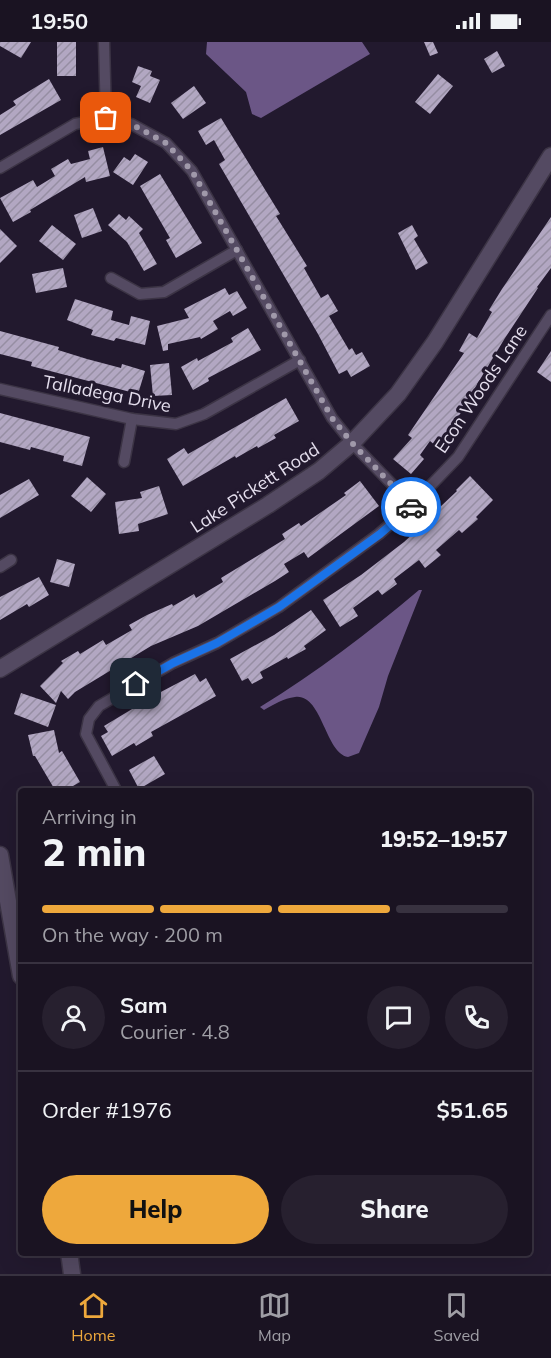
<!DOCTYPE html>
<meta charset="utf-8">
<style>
body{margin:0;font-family:Mulish,sans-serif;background:#27202f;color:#f1f3f6;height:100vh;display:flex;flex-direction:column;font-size:22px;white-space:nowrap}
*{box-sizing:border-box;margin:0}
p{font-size:20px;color:#9f9ea5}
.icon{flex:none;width:33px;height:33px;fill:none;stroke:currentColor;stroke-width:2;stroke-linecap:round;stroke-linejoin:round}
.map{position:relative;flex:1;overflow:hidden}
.side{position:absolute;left:18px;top:746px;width:514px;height:468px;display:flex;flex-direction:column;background:#1a1322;border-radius:6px;box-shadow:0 6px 24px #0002,0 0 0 2px #383240}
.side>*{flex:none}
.pin{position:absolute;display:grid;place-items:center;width:51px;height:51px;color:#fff;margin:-26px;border-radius:12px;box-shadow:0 3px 9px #0006}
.courier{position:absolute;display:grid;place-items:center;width:60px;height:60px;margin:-30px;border:4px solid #1a73e8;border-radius:50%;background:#fff;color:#222;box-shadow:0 2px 8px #0007}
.overview em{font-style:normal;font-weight:800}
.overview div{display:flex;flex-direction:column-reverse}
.overview{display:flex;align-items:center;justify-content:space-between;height:102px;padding:0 24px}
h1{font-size:39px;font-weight:800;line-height:45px}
.bar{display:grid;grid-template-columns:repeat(4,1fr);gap:9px 6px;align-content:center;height:72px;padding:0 24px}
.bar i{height:8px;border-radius:4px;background:#383240}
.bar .active{background:#eea83c}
.bar p{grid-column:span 4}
.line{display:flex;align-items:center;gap:15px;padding:0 24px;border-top:2px solid #383240}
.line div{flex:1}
.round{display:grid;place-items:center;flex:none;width:63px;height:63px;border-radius:32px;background:#27202f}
.action{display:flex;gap:12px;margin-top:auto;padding:12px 24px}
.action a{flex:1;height:69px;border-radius:36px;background:#eea83c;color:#111;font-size:24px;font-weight:800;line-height:69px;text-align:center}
.action a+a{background:#27202f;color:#f1f3f6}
.status{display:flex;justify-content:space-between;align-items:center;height:42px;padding:0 30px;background:#1a1322;direction:ltr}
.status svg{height:16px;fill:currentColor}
.tabs{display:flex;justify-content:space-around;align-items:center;height:84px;border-top:2px solid #383240;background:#1a1322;font-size:16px;color:#9f9ea5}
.tabs a{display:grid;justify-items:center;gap:3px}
.tabs .active{color:#eea83c}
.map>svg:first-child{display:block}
</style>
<div class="status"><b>19:50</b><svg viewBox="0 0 49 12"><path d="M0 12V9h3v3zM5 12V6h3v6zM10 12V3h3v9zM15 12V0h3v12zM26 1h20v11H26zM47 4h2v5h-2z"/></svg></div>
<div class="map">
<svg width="551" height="1232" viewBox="0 0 551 1232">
<defs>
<pattern id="building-hatch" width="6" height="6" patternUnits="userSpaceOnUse" patternTransform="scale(1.5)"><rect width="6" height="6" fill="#b2a7c2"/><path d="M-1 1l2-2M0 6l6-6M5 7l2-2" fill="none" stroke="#968ea3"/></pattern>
</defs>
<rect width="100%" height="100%" fill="#22192e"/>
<!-- water -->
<g fill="#6b5686">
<path d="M 207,0 L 362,0 L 370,12 L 261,76 L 252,72 L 246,50 L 206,12 Z"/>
<path d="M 419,548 L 422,548 L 388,634 L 379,665 L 359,711 L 348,715 C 325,711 322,651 295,655 C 284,656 273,663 264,668 L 260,665 C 317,630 368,591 419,548 Z"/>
</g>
<!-- building -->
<g fill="url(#building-hatch)">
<path d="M 0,0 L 31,0 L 21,16 L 0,4 Z"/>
<rect x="57" y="0" width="19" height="34"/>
<path d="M 424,0 L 433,0 L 438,11 L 430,14 Z"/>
<path d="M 497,9 L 505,24 L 492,31 L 484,17 Z"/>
<path d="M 138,24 L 152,29 L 150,34 L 160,38 L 150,61 L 136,55 L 141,44 L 132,40 Z"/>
<path d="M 438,32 L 453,44 L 430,72 L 415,60 Z"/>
<path d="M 49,37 L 61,58 L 0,93 L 0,73 L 16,63 L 13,59 Z"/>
<path d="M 194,44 L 206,61 L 183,77 L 171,61 Z"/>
<path d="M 221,76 L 280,172 L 276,174 L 307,224 L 304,226 L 321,256 L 328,252 L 338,269 L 329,274 L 349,308 L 352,306 L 356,313 L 362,310 L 370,324 L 351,335 L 347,328 L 339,332 L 318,292 L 219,122 L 225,118 L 214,98 L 206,103 L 198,89 Z"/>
<path d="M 103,105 L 110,134 L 86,140 L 85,135 L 30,168 L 31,170 L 13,180 L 0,156 L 33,138 L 37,145 L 55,134 L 51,127 L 68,117 L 71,122 L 90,117 L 88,109 Z"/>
<path d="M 135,112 L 148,120 L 133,143 L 113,130 L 124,115 L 130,119 Z"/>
<path d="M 160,132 L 202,201 L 176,216 L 166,198 L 170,196 L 140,144 Z"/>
<path d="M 93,166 L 102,189 L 82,196 L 74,173 Z"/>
<path d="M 119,172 L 126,178 L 129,174 L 143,187 L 139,191 L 157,222 L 144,229 L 127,200 L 108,183 Z"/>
<path d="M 551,175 L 551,226 L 537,245 L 538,246 L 505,296 L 467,359 L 469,360 L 436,404 L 430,399 L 420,413 L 424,417 L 411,432 L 393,417 L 412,396 L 408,393 L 464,311 L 459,309 L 469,291 L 477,296 L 492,270 L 489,268 L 502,247 Z"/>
<path d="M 52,183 L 76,202 L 63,218 L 39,199 Z"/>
<path d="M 412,183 L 418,194 L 414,197 L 428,221 L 416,228 L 398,191 Z"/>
<path d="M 0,187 L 17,204 L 0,221 Z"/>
<path d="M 63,226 L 67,245 L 36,251 L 32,232 Z"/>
<path d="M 225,246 L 229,253 L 237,249 L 247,266 L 233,274 L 230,269 L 213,279 L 218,287 L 201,297 L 200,295 L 168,302 L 168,308 L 163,309 L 157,284 L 189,276 L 184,267 Z"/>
<path d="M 75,257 L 113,269 L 111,278 L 129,283 L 131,274 L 150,279 L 145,303 L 116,296 L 114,299 L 91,293 L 93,288 L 67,278 Z"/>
<path d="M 248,286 L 261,308 L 208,336 L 209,339 L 193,348 L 181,325 L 197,316 L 198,319 L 233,300 L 231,296 Z"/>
<path d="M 0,289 L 59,305 L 58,308 L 87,317 L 121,326 L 122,322 L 145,329 L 138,352 L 31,324 L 32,320 L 0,312 Z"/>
<path d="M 551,309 L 551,340 L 537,330 Z"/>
<path d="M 169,321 L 172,353 L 153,354 L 150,323 Z"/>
<path d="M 286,356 L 299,379 L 274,393 L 276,396 L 258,406 L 257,404 L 236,416 L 235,414 L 183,444 L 167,417 L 184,406 L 188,412 Z"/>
<path d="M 0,371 L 90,395 L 82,424 L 63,419 L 64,414 L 31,405 L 30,408 L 0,400 Z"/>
<path d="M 470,434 L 493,458 L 476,475 L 478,477 L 462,491 L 459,488 L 436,508 L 441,513 L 425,526 L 419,518 L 394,537 L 397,542 L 382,553 L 378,548 L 353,566 L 358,574 L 340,585 L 323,558 L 361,533 L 404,500 L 440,467 L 439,466 L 457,449 L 456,448 Z"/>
<path d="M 87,435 L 106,452 L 91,470 L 71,454 Z"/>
<path d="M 29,437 L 39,453 L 0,476 L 0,453 Z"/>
<path d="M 360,439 L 379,464 L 308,516 L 304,510 L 284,522 L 289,530 L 275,539 L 198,584 L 151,604 L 75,650 L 68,657 L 61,649 L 56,661 L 40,644 L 63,621 L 61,619 L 78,609 L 80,612 L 103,598 L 106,603 L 132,588 L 129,583 L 147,573 L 172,562 L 173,564 L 194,552 L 196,556 L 223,540 L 221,536 L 285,497 L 282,492 L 299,481 L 301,484 L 346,453 L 344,451 Z"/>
<path d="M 159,444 L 168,472 L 138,482 L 139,489 L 119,492 L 115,460 L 142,456 L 140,450 Z"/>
<path d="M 57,517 L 75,522 L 69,545 L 50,540 Z"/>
<path d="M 39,535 L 49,553 L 29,565 L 27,562 L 0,578 L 0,555 Z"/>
<path d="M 311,568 L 326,588 L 304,604 L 306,607 L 288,617 L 287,615 L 260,630 L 263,636 L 252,642 L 248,636 L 242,639 L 230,617 L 274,593 Z"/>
<path d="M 195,632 L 200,640 L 206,636 L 216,654 L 151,690 L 153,694 L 136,704 L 134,701 L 112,714 L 101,694 L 108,690 L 104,684 L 157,652 Z"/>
<path d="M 21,651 L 56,663 L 48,685 L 14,672 Z"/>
<path d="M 54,688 L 59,711 L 62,709 L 80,740 L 73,744 L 75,748 L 55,748 L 35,714 L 33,714 L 28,693 Z"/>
<path d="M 154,714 L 165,732 L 139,747 L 129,728 Z"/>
</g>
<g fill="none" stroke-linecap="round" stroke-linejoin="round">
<defs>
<g id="minor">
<path d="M 104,0 L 106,76"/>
<path d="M 0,126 L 75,82 L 106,76 L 131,82 L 166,101 L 192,129 L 332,376 L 352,401 L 412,463"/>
<path d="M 111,236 L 140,252 L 164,250 L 237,208"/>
<path d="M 0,347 L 132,377 L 176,382 L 204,372 L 300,318"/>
<path d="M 124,420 L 132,377"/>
<path d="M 0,525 L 11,518"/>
<path d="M 116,748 L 86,692 L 89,677 L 99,664 L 173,621 L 217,601 L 279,565 L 379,492 L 412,463 L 458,415 L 551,273"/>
</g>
<g id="secondary">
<path d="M 0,627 L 268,463 L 319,429 L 352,401 L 398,352 L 435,300 L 551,114"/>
<path d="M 0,813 L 21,934"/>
<path d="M 69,1210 L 72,1232"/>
</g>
</defs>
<!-- minor casing -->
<use href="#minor" stroke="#3c3445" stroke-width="13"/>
<!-- secondary casing -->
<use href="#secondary" stroke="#3c3445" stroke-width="19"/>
<!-- minor -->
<use href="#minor" stroke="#544a62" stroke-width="10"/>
<!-- secondary -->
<use href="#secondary" stroke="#544a62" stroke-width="16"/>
</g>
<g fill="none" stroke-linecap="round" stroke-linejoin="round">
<!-- done -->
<path stroke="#a099aa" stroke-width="6" stroke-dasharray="0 10.8" d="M 106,76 L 131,82 L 166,101 L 192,129 L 332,376 L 352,401 L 412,464 L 411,465"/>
<!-- route -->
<path stroke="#1a73e8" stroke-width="8" d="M 136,642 L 173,621 L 217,601 L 279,565 L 380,492 L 411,465"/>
</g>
<g text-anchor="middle" stroke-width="6" stroke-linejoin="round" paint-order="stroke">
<!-- street labels -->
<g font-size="18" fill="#e4deed" stroke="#22192e">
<text transform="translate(481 347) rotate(-56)" y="6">Econ Woods Lane</text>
<text transform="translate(107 352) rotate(11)" y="6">Talladega Drive</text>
<text transform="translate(255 446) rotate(-33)" y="6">Lake Pickett Road</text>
</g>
</g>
</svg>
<div class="pin" style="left:106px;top:76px;background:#ea580c"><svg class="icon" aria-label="bag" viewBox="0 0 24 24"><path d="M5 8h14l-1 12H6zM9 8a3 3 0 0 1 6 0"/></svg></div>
<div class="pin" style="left:136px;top:642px;background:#1f2937"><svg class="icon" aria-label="home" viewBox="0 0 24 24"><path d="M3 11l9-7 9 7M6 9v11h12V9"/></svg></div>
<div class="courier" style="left:411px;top:465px"><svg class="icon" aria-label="car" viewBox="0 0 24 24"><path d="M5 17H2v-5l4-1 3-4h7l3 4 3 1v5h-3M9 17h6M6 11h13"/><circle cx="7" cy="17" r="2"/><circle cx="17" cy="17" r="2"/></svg></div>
<section class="side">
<div class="overview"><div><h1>2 min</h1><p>Arriving in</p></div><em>19:52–19:57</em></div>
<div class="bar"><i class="active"></i><i class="active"></i><i class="active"></i><i></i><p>On the way · 200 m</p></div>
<div class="line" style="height:108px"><a class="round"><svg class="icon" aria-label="person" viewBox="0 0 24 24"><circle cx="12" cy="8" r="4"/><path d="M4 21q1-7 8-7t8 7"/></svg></a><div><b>Sam</b><p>Courier · 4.8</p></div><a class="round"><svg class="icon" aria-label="chat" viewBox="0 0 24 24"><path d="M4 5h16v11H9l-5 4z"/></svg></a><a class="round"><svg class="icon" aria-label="phone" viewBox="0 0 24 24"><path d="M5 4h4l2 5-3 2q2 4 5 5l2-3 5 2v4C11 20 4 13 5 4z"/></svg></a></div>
<div class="line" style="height:78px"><div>Order #1976</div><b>$51.65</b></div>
<div class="action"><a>Help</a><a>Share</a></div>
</section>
</div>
<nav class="tabs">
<a class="active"><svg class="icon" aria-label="home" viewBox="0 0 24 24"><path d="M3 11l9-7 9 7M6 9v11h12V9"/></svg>Home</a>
<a><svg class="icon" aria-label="map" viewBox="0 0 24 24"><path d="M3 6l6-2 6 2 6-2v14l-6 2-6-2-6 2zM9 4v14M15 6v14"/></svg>Map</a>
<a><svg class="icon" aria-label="saved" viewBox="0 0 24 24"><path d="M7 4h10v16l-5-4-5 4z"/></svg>Saved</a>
</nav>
